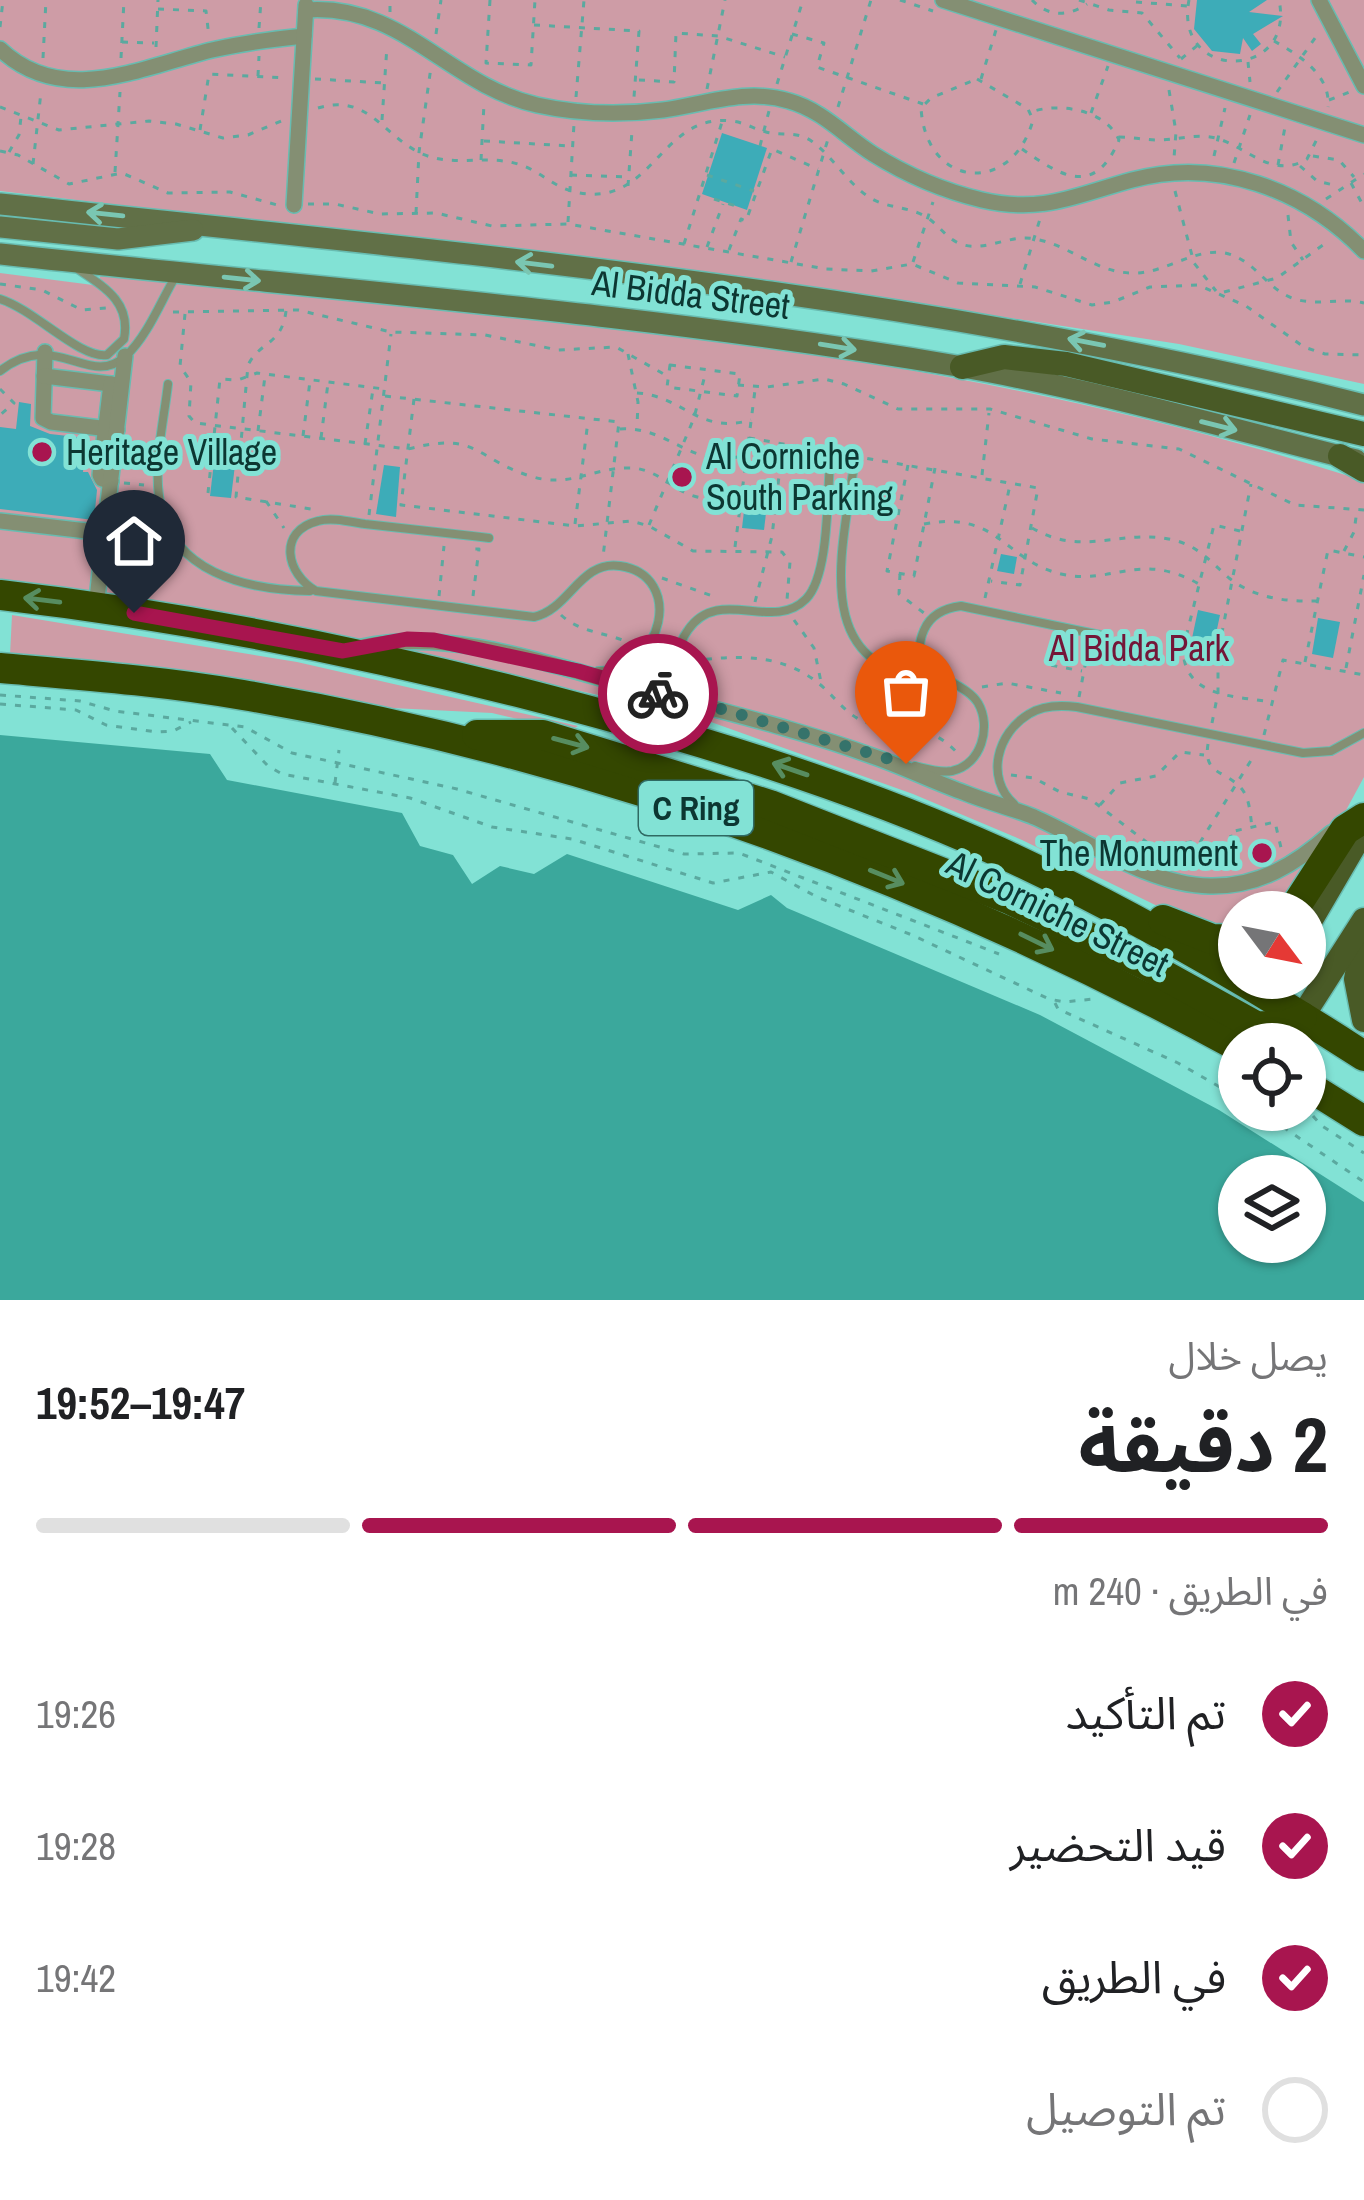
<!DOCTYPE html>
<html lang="ar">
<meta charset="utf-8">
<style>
body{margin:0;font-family:"Archivo Narrow","Noto Sans Arabic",sans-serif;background:#f6f6f6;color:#202124;direction:rtl;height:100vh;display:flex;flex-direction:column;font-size:45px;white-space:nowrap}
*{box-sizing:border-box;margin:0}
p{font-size:39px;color:#757577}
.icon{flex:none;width:66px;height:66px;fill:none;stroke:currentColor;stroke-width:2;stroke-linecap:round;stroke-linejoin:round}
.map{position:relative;height:1300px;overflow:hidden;direction:ltr}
.side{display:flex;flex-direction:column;background:#fff;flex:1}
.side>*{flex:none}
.needle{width:78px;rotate:122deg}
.tools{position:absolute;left:1218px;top:891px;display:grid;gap:24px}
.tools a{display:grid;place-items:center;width:108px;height:108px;border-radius:50%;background:#fff;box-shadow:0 3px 9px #0004;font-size:60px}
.pin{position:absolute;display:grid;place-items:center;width:102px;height:102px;color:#fff;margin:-123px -51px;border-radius:50% 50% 50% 0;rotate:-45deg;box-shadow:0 0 12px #0007}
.pin .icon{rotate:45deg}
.courier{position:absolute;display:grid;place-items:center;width:120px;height:120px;margin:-60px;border:9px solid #a8154f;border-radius:50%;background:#fff;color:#222;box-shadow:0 3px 15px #0007}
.summary em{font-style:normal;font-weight:700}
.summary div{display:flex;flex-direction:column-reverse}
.summary{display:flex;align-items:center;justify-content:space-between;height:204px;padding:0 36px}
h1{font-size:78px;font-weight:700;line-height:90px}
.bar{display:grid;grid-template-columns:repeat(4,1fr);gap:18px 12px;align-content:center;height:144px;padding:0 36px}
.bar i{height:15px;border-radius:9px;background:#e0e0e0}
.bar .on{background:#a8154f}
.bar p{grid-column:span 4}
ol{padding:0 36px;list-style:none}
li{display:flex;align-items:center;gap:36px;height:132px}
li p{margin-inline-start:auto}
li .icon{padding:12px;border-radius:50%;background:#a8154f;color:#fff;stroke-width:4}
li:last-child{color:#757577}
li i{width:66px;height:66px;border:6px solid #e0e0e0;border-radius:50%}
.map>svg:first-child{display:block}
</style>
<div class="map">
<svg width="1364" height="1300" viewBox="0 0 1364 1300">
<rect width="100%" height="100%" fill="#82e2d5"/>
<!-- green -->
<g fill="#ce9ca6">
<path d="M 0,0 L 1364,0 L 1364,384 L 1179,344 L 771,281 L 0,191 Z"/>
<path d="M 0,273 L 93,285 L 101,276 L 122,277 C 273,295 423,307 574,323 C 841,352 1108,398 1364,481 L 1364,777 L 1312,873 L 1279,912 L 1239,912 L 1239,930 L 1186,920 L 1022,840 L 913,794 L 697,717 L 261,620 L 114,594 L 0,580 Z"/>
<path d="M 12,615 L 297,662 L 578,726 L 570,731 L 492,713 L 392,708 L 254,683 L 10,655 Z"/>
</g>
<!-- water -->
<path fill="#3ba89c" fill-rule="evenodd" d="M 0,735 L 210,754 L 227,780 L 402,813 L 420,846 L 453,855 L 472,884 L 500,866 L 534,874 L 567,854 L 738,910 L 771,895 L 787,908 L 1040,1015 L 1219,1110 L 1364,1202 L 1364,1300 L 0,1300 ZM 1239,1176 L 1305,1176 L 1305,1242 L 1239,1242 Z"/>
<!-- building -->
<g fill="#3dacb8">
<path d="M 1197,0 L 1267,0 L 1249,12 L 1283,16 L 1253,34 L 1261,44 L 1252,51 L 1243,38 L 1240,54 L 1212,51 L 1194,29 Z"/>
<path d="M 722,133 L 767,148 L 747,210 L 702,194 Z"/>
<path d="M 19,402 L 31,404 L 30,426 L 50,434 L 86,438 L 83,472 L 88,472 L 97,490 L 94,520 L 0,509 L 0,427 L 16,429 Z"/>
<path d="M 214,462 L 235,465 L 231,498 L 210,496 Z"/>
<path d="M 384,465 L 400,467 L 396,517 L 376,514 Z"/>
<path d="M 744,511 L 766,513 L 764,530 L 742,528 Z"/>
<path d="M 1001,554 L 1017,557 L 1014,574 L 997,571 Z"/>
<path d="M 1198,610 L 1220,615 L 1213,648 L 1191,643 Z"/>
<path d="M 1318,618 L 1340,622 L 1333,658 L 1312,654 Z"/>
</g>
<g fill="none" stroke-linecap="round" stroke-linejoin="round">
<defs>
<g id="lane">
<path d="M 0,299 C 35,310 80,359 107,355 L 124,339 C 131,303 106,288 79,270"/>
<path d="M 0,371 C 57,327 88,390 126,356 C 149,334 161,300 177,274"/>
<path d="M 168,384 C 164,420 154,460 159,496 C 168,573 247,590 310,591"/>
<path d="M 854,465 C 842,553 808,673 938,679"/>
<path d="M 489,538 C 448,533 407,529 365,524 C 351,522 332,517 318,521 C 277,531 286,574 316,591 L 534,617 C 570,609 580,560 620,566 C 685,575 664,672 598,671"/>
<path d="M 706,702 C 692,693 684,682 680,665 C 677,653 680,641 688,630 C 719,585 772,633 806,599 C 829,576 827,497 830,464"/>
<path d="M 915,766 C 927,769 940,773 952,771 C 981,765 992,727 978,703 C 962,677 904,675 924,630 C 931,614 945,608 961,606 L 1100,635"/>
<path d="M 1014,804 C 985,778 997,733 1029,714 C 1043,705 1061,705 1077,707 L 1303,753 L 1331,751 L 1364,733"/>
</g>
<g id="street">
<path d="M 943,0 L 1364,135"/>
<path d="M 1319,0 L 1364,86"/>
<path d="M 306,10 C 403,3 448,85 537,105 C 578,114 622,115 663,110 C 705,104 747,88 789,101 C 822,110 845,136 873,154 C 905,174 944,191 982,200 C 1043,214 1076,195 1132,180 C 1217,157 1304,189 1364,251"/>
<path d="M 0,49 C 62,108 142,67 212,50 C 243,43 273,39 304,36"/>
<path d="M 294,205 L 306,5"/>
<path d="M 45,352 L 43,418 L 51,422 L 117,430"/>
<path d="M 44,376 L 119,385"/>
<path d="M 111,481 L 102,479 L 100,475 L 111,384"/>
<path d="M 0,521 L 104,533"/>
<path d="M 96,607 L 125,356"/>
<path d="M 362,647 C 456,626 563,670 654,693 C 728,713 801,730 872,756 C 904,767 934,782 965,793 C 987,802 1012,808 1034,817 C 1089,841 1148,885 1210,886 C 1259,887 1296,864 1331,833"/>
</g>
<g id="secondary">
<path d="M 0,204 C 456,253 918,292 1364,405"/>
<path d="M 0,227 L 118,239 L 193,230"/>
<path d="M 0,254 C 320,289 640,312 957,366 C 1091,389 1224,427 1356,460"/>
</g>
<g id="primary">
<path d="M 962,367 L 1004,357 L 1066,364 L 1364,434"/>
<path d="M 1340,456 L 1364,470"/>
<path d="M 1305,930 L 1364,829"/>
<path d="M 1364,938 L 1356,979 L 1364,1020"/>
<path d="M 1302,1017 L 1364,920"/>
</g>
<g id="highway">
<path d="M 0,595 C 175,615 347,649 518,692 C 682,734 844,782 999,852 C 1125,910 1248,981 1364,1056"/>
<path d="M 0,668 C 81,675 163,681 243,695 C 596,755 925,876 1239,1047"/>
<path d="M 477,735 L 543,735 L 770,805 L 1009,899 L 1144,964 L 1256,1026 L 1284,1027 L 1302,1017"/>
<path d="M 1292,912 L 1345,830 L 1364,818"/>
<path d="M 1163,920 L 1212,939 L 1239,940"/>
<path d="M 1305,1084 L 1364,1121"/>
</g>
</defs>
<!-- lane casing -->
<use href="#lane" stroke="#68bcb1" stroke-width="10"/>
<!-- street casing -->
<use href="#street" stroke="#68bcb1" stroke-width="18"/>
<!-- secondary casing -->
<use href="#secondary" stroke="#68bcb1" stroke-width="24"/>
<!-- primary casing -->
<use href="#primary" stroke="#68bcb1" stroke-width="27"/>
<!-- highway casing -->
<use href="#highway" stroke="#68bcb1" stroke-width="33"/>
<!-- path -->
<g stroke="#5ba99f" stroke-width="3" stroke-dasharray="6 9" stroke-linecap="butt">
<path d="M 490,0 L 486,63 L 531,65 L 535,0"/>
<path d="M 900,0 L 933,11"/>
<path d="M 1032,0 C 1048,17 1068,17 1087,4"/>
<path d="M 1079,0 L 1109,10 L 1142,13 L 1180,58"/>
<path d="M 1189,0 C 1173,82 1296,81 1279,0"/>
<path d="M 1136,2 L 1188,6"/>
<path d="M 158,9 L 206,11 L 209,37"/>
<path d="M 390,12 L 390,0"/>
<path d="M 534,25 L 639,31 L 634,97"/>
<path d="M 0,27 L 3,0"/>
<path d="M 259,28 L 261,0"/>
<path d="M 436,34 L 441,0"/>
<path d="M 792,34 L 824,43 L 817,67 L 923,104"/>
<path d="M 1274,41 C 1299,55 1331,75 1328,107"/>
<path d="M 122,42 L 154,43"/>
<path d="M 156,47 L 158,0"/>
<path d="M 43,58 L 46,0"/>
<path d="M 121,58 L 124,0"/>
<path d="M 1181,59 L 1198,45"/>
<path d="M 1248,62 L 1250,82"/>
<path d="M 258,76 L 259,56"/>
<path d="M 315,79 L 385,83"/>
<path d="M 977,79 L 1028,109 L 1033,120 C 1012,196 926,189 921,108 L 931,98 Z"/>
<path d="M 981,79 L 996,30"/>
<path d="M 639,80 L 674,82 L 676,33 L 718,36 L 785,57"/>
<path d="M 777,84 L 803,0"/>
<path d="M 707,89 L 725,0"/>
<path d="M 1169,90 L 1176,132 L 1174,158"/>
<path d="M 1277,92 L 1320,31"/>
<path d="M 576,97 L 584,0"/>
<path d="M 1329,100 L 1352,91"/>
<path d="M 0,107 L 59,130 L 149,121 L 176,124 L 223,138 L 248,135 L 286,119"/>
<path d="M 838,107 L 871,0"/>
<path d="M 318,108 C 367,93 382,134 420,153 C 453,168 485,154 518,164 C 539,170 553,187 575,192 C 653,210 659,113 731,121 C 744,122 754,129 766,132 C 781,136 796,131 810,140 C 832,155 846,182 869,197 C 887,209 910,206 928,218 C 941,227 948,241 964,245 C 987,251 1011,234 1035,239 C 1073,246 1097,275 1138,273 C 1168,271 1195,248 1225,253 C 1254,259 1266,288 1292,298 C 1316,307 1340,297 1364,303"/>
<path d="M 1091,113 L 1108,66"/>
<path d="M 382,120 L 387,46"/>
<path d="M 200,130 L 209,74 L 287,78"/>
<path d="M 1119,137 C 1132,137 1145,140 1158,140 C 1178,140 1196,133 1216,138 C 1247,147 1273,180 1307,159 L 1317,139"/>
<path d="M 484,141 L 570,146"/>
<path d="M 760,146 L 769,111"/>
<path d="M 1022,149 C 1060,175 1094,199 1119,140 C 1106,110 1060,102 1031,112"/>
<path d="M 0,151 L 18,155 L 69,184 L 122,173 L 168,193 L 230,192 L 281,206"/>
<path d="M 9,152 L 19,135 L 21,117"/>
<path d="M 1214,156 L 1225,108"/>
<path d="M 1313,156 L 1339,160 L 1354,177"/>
<path d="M 481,160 L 484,104"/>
<path d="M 1234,163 L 1250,115"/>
<path d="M 33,164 L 41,92"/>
<path d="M 1278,165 L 1285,127"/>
<path d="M 1300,166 L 1317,181 L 1338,186"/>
<path d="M 115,172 L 120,92"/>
<path d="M 571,175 L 627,177"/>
<path d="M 707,175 L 754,191"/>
<path d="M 1351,183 L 1364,207"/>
<path d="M 628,186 L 632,131"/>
<path d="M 1175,191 L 1194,263 L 1216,291"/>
<path d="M 714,199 L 736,206"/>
<path d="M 1326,199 L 1364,174"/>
<path d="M 308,204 L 335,204 L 380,214 L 436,213 L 492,226 L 568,224 L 826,269 L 871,271 L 912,264 L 958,283 L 1035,287 L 1092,305 L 1113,302 L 1150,287 L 1198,285 L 1246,306 L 1304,347 L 1325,354 L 1364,355"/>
<path d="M 416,213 L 419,152 L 431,67"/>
<path d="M 1288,215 L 1291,242 L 1303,260"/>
<path d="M 568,222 L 574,124"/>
<path d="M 684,244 L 722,122"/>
<path d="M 707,247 L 723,204"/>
<path d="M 729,250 L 741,219 L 746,221 L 772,149 L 818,169"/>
<path d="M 791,262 L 828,139"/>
<path d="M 913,262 L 933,202"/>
<path d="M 0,284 L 42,290 L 82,310 L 106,308"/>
<path d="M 1020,284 L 1040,219"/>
<path d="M 1224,292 L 1277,278 L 1327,242"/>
<path d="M 286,311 C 282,345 260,341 248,365 L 236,497 L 311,509"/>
<path d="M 173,312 L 298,310 L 391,332 L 485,335 L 558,350 L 616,347 L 669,377"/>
<path d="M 185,314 L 180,366 L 191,382 L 189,416 L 195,423 L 408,449 C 479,431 473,458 530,476 C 570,489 593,467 630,468 C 650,468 663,480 680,490 C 713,509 745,493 778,482"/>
<path d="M 628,354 L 638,402 L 637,427"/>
<path d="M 670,365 L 740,374 L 737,396 L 667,387 Z"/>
<path d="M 738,385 L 767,387 L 824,379 L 844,384 L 898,409 L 990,409 L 1092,439 L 1179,449 L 1295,505 L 1364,510"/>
<path d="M 0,389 L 14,403 L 0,415"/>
<path d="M 637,393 C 684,396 698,435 751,420"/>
<path d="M 385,396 L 619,422 L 603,557"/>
<path d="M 414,399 L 401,505 L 575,526 L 631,521 L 649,526 L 693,551 L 782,552 L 790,562 L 787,600"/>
<path d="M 620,429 C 671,426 691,471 746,455"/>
<path d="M 258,431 L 265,376"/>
<path d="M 303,436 L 310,381"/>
<path d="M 321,438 L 328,383"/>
<path d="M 749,438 L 1038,488 L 1020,585 L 991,581"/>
<path d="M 365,444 L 373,389"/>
<path d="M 908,465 L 887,571 L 914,576 L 935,468"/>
<path d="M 982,475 L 989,413"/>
<path d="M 124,483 L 144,485"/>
<path d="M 208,493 L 220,379 L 238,380 L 257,373 L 384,389"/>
<path d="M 266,501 L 284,528"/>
<path d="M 369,515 L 391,334"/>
<path d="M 575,524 L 588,421"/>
<path d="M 924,524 C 999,510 1003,560 1061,574 C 1113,586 1138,550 1199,584"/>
<path d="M 649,525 L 694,418 L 706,371"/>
<path d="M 1032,528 C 1085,559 1124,526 1177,541 C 1199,547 1212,563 1229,578 C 1254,598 1286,602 1317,601"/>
<path d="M 1240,531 L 1214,525 L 1183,649 C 1184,698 1235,696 1272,702"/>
<path d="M 735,547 L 755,390"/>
<path d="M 120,549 L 130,553 L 169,555"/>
<path d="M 1344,551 L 1354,532 L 1357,510"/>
<path d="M 900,574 L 899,594 L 924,613"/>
<path d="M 662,578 L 715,597"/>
<path d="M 439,596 L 444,546"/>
<path d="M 473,596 L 479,549 L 475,549"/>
<path d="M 985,598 L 1010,485"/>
<path d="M 755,602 L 772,536 L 783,442"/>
<path d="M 561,615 C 583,635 608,631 633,645"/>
<path d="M 794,620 L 814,648 L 821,682"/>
<path d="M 1056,637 L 1050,665 L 1082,671"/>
<path d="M 651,656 L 670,663"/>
<path d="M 691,661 C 740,655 786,653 824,688 C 839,702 849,717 868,723 C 909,737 927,718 961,757"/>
<path d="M 1305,662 L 1328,550 L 1364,557"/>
<path d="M 1346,668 L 1364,575"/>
<path d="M 982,687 L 1007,683 L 1061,693"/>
<path d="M 0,695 L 80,701 L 115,711 L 245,727 L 292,753 L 457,789 L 684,854 L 739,853 L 999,954"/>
<path d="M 1079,697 L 1089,645 L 1086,644"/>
<path d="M 0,704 L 76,710 L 106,725 L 157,732 L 173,731 L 191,722"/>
<path d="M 1212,723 L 1218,693 L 1218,653 L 1251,484"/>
<path d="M 232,728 L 268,766 L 282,774 L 410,798 L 492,827 L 572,839 L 713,883 L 771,872 L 817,897 L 912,935 L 1049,999 L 1064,1002 L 1094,999"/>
<path d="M 1264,735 L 1283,660 L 1364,675"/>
<path d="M 1208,744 C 1203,775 1225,770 1241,788 C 1250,798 1250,814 1252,827"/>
<path d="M 1011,775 L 1034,778 L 1060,792 L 1090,799 L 1149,844 L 1171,846 L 1195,841 L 1219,852 L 1235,853"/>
<path d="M 335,783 L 339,750"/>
<path d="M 1100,805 L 1120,783 L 1156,776 L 1180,752 L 1204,755"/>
<path d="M 1184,868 L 1255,754"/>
<path d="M 1239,870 L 1230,832 L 1275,822 L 1282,852"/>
<path d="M 1055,1003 L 1058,1009 L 1178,1063 L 1239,1098"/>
<path d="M 1227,1068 L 1239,1074"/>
<path d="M 1258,1110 L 1364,1182"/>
<path d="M 1313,1116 L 1322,1126 L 1364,1153"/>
</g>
<!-- lane -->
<use href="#lane" stroke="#848f73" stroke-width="8"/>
<!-- street -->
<use href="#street" stroke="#848f73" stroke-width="15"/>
<!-- secondary -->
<use href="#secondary" stroke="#617047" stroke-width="21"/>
<!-- primary -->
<use href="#primary" stroke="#495a26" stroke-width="24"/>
<!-- highway -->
<use href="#highway" stroke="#344700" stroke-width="30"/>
</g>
<!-- one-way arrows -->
<defs><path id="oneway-shaft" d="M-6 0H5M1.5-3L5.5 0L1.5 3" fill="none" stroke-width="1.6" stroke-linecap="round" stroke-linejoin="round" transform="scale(3)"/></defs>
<g stroke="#7ac6b2">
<use href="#oneway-shaft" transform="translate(105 214) rotate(-174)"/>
<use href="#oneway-shaft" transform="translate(534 264) rotate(-173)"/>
<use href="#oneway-shaft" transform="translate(242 279) rotate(6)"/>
<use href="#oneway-shaft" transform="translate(1086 342) rotate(-169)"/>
<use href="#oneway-shaft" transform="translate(838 347) rotate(9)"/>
<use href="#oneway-shaft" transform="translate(1219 426) rotate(14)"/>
</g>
<g stroke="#578d60">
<use href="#oneway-shaft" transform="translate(42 600) rotate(-173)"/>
<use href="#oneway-shaft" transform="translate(571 743) rotate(15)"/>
<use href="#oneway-shaft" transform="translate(790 769) rotate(-161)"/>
<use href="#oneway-shaft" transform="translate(887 877) rotate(22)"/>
<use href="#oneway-shaft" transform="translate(1037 942) rotate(26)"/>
</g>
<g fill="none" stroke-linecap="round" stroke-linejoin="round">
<!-- done -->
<path stroke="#35736b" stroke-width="12" stroke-dasharray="0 21.6" d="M 658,694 L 718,708 L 906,764"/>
<!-- route -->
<path stroke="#a8154f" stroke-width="15" d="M 134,613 L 343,651 L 407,639 L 434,640 L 578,671 L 658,694"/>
</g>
<!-- markers -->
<g fill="#a8154f" stroke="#82e2d5" stroke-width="4.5">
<circle cx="42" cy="452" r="12"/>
<circle cx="682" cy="477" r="12"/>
<circle cx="1262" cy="853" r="12"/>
</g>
<g text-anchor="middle" stroke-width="10" stroke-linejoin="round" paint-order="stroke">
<!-- shield labels -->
<rect fill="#82e2d5" stroke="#2f6a63" stroke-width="3" x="639" y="781" width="114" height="54" rx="9"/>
<g font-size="33" font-weight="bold" fill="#0c3732">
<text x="696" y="820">C Ring</text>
</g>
<!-- street labels -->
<g font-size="36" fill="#0c3732" stroke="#82e2d5">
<text transform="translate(691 294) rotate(7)" y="13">Al Bidda Street</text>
<text transform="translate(1058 913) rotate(26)" y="13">Al Corniche Street</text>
</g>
<!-- poi labels -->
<g font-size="36" fill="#0c3732" stroke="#82e2d5" text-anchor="start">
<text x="66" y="465">Heritage Village</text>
<text x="706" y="469">Al Corniche<tspan x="706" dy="41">South Parking</tspan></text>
<text x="1238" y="866" text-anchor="end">The Monument</text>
</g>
<!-- park labels -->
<g font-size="36" fill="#741638" stroke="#82e2d5">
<text x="1139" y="661">Al Bidda Park</text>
</g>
</g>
</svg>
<div class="tools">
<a><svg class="needle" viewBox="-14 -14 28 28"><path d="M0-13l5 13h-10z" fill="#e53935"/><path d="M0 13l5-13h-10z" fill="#757577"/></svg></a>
<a><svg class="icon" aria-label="locate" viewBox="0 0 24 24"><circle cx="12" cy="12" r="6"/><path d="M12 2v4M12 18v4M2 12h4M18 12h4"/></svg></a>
<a><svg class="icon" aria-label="layers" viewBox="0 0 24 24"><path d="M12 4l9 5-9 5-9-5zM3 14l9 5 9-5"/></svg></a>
</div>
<div class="pin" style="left:906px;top:764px;background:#ea580c"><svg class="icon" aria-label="bag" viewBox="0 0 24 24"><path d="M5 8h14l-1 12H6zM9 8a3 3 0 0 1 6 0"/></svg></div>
<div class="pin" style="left:134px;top:613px;background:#1f2937"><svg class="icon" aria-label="home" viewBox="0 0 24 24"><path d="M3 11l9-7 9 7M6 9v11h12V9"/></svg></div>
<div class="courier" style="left:658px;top:694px"><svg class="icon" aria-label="bike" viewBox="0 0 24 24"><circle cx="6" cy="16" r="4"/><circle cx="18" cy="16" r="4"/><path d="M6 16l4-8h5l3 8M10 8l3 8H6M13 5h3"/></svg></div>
</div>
<section class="side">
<div class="summary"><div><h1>2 دقيقة</h1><p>يصل خلال</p></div><em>19:47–19:52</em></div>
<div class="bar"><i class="on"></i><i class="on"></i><i class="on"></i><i></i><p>في الطريق · 240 m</p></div>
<ol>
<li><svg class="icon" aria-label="check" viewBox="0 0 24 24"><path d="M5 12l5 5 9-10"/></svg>تم التأكيد<p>19:26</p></li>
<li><svg class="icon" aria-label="check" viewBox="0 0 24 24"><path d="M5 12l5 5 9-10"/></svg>قيد التحضير<p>19:28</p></li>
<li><svg class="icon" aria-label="check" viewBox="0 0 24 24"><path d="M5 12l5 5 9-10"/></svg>في الطريق<p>19:42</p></li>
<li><i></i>تم التوصيل</li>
</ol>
</section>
